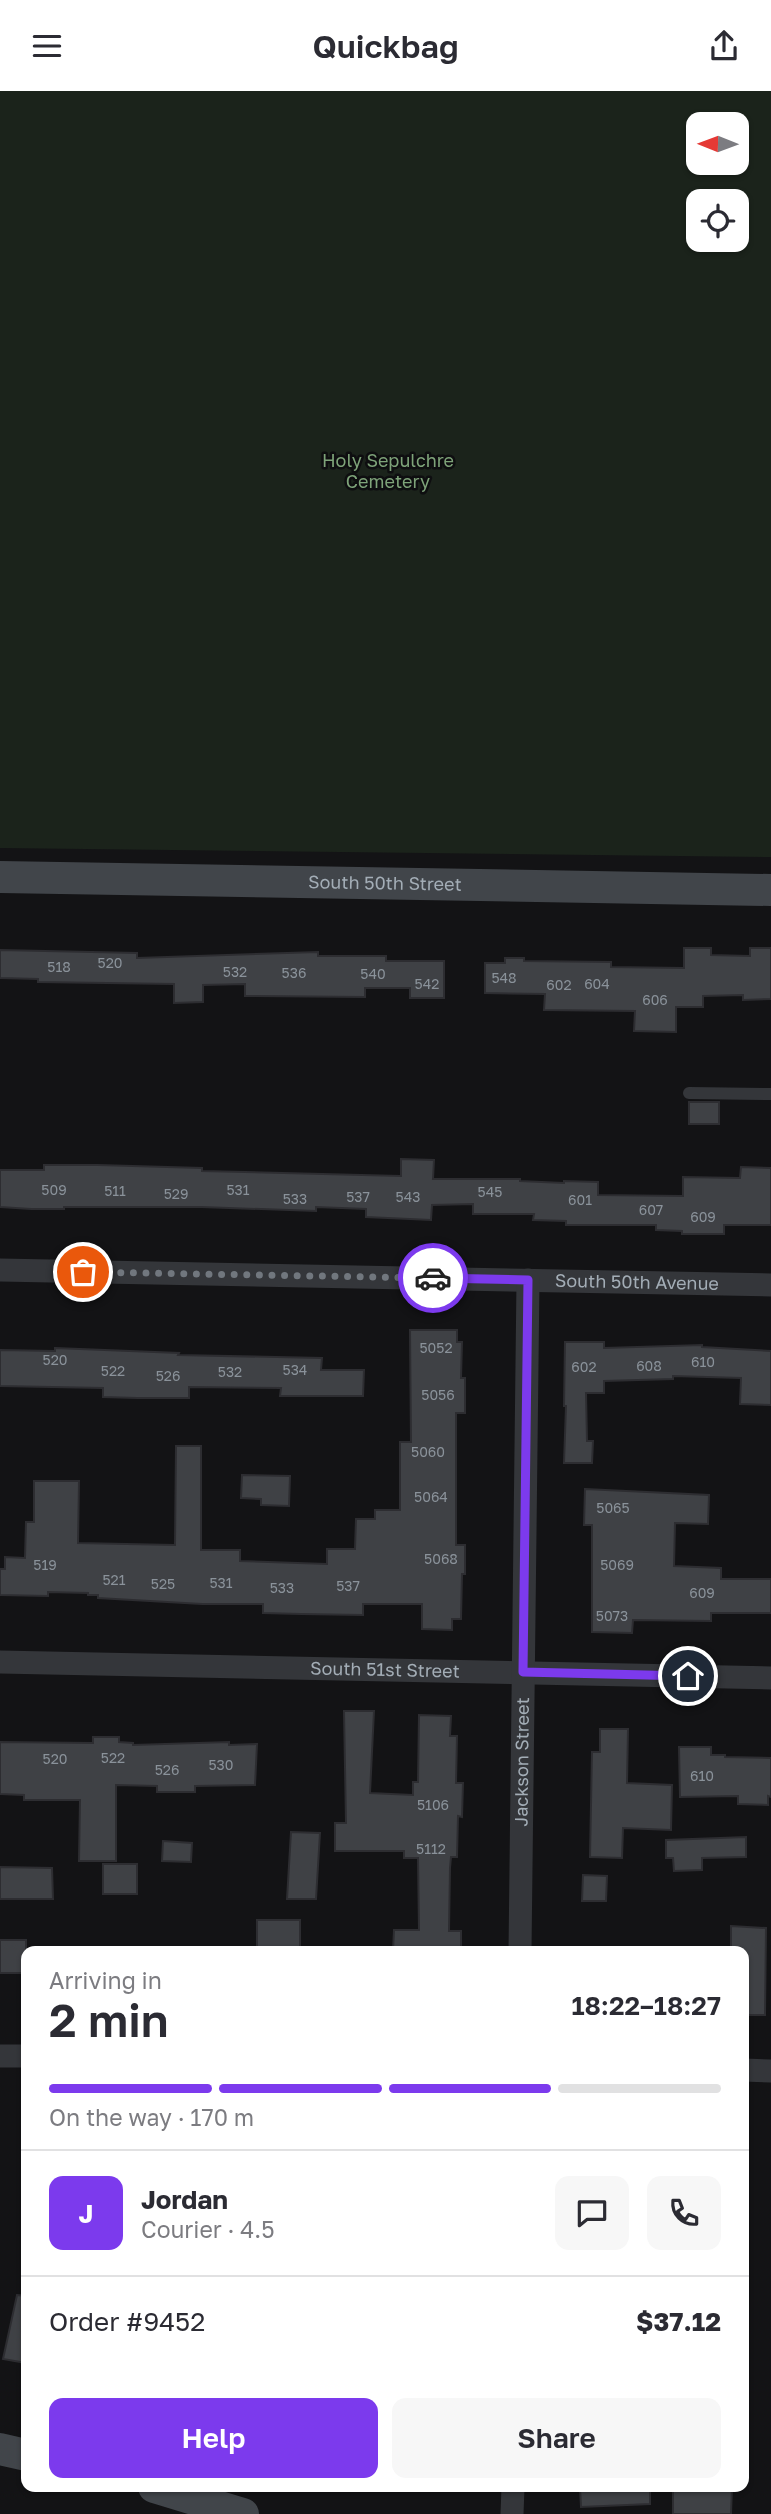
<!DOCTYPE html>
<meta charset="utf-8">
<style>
body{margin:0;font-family:"Golos Text",sans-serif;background:#f7f7f7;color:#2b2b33;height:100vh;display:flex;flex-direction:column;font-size:26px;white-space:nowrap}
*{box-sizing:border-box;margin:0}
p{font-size:23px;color:#7c7c81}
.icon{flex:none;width:38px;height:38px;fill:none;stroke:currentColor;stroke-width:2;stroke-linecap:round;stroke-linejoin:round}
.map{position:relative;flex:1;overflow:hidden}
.drawer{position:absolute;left:21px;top:1855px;width:728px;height:546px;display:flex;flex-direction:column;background:#fff;border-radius:14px;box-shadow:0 2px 5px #0004}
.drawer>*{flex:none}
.needle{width:46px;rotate:271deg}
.buttons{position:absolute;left:686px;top:21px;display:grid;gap:14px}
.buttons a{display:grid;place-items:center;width:63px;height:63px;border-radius:14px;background:#fff;box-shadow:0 2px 5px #0004;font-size:35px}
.pin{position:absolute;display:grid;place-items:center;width:60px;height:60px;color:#fff;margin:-30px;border:4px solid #fff;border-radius:50%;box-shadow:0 2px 7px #0007}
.courier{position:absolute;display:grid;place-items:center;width:70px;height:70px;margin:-35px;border:5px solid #7c3aed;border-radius:50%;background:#fff;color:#222;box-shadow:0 2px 9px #0007}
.headline em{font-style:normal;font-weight:600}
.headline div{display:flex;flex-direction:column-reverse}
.headline{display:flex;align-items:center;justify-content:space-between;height:119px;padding:0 28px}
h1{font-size:46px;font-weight:600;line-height:52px}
.bar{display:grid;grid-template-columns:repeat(4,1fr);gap:10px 7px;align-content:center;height:84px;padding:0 28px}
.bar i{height:9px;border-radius:5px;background:#e1e1e2}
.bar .selected{background:#7c3aed}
.bar p{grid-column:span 4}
.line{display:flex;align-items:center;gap:18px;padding:0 28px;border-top:2px solid #e1e1e2}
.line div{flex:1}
.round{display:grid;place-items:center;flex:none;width:74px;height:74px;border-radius:14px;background:#f7f7f7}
.primary-button{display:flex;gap:14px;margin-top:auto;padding:14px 28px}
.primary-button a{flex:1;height:80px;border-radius:14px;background:#7c3aed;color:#fff;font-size:28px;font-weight:600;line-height:80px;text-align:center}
.primary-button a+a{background:#f7f7f7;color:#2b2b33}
header{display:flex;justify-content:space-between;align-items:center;height:91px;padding:0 28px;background:#fff;font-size:32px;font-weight:600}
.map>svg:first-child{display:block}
</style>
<header><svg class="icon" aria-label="menu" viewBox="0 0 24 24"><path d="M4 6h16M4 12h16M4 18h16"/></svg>Quickbag<svg class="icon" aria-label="share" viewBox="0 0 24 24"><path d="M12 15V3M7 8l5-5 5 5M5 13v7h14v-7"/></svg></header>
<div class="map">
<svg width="771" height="2423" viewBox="0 0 771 2423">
<rect width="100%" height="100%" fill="#131315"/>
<!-- green -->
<path fill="#1b231b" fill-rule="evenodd" d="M 0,0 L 771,0 L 771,766 L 0,757 ZM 698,33 L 737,33 L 737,72 L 698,72 ZM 698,110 L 737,110 L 737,149 L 698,149 Z"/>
<!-- building -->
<g fill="#3f4145" stroke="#2d2d31" stroke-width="2">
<path d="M 684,857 L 711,857 L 711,864 L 750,865 L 750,857 L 771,857 L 771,908 L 743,909 L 743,904 L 703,905 L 703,916 L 676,916 L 676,941 L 634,940 L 635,920 L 544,919 L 545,903 L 485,902 L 485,872 L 505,872 L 505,867 L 524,867 L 524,870 L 611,871 L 611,876 L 684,877 Z"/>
<path d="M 0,859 L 137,862 L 137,867 L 318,861 L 318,865 L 386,865 L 386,870 L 444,870 L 444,907 L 410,907 L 410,897 L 365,897 L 365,906 L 245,905 L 245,893 L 203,894 L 203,911 L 174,912 L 174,893 L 38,891 L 38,888 L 0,887 Z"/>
<rect x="689" y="1011" width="30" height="22"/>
<path d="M 401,1068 L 434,1069 L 433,1088 L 520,1088 L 520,1090 L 564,1092 L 564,1090 L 598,1091 L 598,1104 L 683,1105 L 683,1086 L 740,1087 L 741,1076 L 771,1077 L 771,1134 L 724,1134 L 724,1143 L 682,1143 L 682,1140 L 656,1139 L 656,1134 L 566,1134 L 566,1130 L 533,1129 L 534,1123 L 473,1123 L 473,1113 L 432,1114 L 431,1129 L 366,1126 L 366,1118 L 316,1116 L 316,1120 L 201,1116 L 64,1116 L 64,1118 L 31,1118 L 0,1116 L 0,1079 L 44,1079 L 44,1074 L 98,1074 L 202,1077 L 202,1080 L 401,1085 Z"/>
<path d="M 410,1239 L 457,1239 L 457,1251 L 462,1251 L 461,1287 L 465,1287 L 465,1322 L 456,1322 L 456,1454 L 465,1454 L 465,1483 L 462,1483 L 461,1528 L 452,1528 L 452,1539 L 422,1538 L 422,1513 L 363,1513 L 363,1524 L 301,1523 L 263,1522 L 263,1513 L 202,1513 L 98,1507 L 98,1504 L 88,1504 L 88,1502 L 48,1501 L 48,1505 L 0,1504 L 0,1478 L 5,1478 L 5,1466 L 25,1467 L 26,1431 L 34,1431 L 34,1390 L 79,1390 L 78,1452 L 175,1454 L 176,1355 L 201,1355 L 201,1459 L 240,1459 L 240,1470 L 327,1473 L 327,1458 L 355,1458 L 356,1428 L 375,1428 L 375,1419 L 400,1419 L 400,1351 L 411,1351 Z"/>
<path d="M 565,1251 L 604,1251 L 604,1257 L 702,1254 L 702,1256 L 771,1260 L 771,1314 L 740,1313 L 741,1287 L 673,1285 L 673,1288 L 604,1290 L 604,1302 L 586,1302 L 587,1350 L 593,1350 L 592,1372 L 564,1372 L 566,1315 L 564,1315 Z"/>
<path d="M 55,1257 L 179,1262 L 178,1264 L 322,1267 L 321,1279 L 364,1279 L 363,1305 L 280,1305 L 281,1297 L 189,1296 L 189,1307 L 137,1307 L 103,1306 L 103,1297 L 0,1295 L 0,1259 L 55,1260 Z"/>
<path d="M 242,1384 L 290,1385 L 289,1415 L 261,1414 L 261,1408 L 241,1407 Z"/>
<path d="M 585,1398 L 709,1404 L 708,1433 L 675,1432 L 674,1475 L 721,1477 L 721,1488 L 771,1488 L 771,1522 L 711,1522 L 711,1530 L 633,1529 L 632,1542 L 592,1541 L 592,1434 L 584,1434 Z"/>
<path d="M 344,1620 L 374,1620 L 370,1702 L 413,1704 L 413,1691 L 418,1691 L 419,1624 L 451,1625 L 450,1645 L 457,1645 L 456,1692 L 463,1692 L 462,1726 L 458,1725 L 457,1766 L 451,1766 L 450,1777 L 449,1840 L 461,1840 L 461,1860 L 393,1860 L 394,1839 L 419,1839 L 418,1767 L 404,1767 L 404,1760 L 335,1760 L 335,1732 L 346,1732 Z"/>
<path d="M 600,1638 L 628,1638 L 627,1692 L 672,1694 L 671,1739 L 623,1737 L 622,1767 L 590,1766 L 592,1661 L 600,1661 Z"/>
<path d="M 93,1646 L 119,1646 L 119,1651 L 133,1652 L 133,1654 L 229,1651 L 229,1654 L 257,1653 L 255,1694 L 195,1695 L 195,1701 L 157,1701 L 157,1695 L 116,1694 L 116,1770 L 79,1770 L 80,1709 L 24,1709 L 24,1704 L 0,1703 L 0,1651 L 93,1652 Z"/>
<path d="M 679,1656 L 711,1656 L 711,1664 L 725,1664 L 725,1666 L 771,1667 L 771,1706 L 768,1705 L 768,1714 L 738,1713 L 738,1705 L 680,1706 Z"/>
<path d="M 291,1741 L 320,1742 L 316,1808 L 287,1808 Z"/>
<path d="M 746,1746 L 746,1766 L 702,1767 L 702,1779 L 674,1780 L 673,1767 L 666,1767 L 666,1749 Z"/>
<path d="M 163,1750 L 192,1752 L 191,1771 L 162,1770 Z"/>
<rect x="103" y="1773" width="34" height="30"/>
<path d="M 0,1776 L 52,1777 L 53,1808 L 0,1808 Z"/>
<path d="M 583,1784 L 607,1785 L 606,1810 L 582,1810 Z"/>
<rect x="257" y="1829" width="43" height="31"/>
<path d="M 731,1835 L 766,1837 L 765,1924 L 744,1924 L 744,1860 L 731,1860 Z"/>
<rect x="0" y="1849" width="26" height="33"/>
<path d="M 17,2204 L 26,2205 L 26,2272 L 3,2268 Z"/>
<path d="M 580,2396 L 650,2396 L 650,2413 L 581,2416 Z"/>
<path d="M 673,2396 L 732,2396 L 731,2423 L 673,2423 Z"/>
</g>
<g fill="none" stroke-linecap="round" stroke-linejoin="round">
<!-- lane -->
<path stroke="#34363a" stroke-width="12" d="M 689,1002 L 771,1003"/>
<!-- street -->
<g stroke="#34363a" stroke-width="23">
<path id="s1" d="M 0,1179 L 771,1194"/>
<path id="s2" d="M 0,1571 L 771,1587"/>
<path id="s3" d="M 520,1860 L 528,1189"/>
<path d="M 0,1965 L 26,1965"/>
<path d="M 744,1979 L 771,1980"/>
<path d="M 512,2423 L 513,2396"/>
</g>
<!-- secondary -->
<g stroke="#41454a" stroke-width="32">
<path id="s4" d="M 0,786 L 771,799"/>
<path d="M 0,2358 L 26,2364"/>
<path d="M 154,2396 L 243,2423"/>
</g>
</g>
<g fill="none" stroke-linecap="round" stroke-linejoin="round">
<!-- done -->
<path stroke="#71777e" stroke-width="7" stroke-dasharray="0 12.6" d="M 83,1181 L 433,1187"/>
<!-- route -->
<path stroke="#7c3aed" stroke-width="9" d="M 433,1187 L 528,1189 L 523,1581 L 688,1585"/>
</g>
<g text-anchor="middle" stroke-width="5" stroke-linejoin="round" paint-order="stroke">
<!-- number labels -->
<g font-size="14" fill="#8a929a">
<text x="110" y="877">520</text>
<text x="59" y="881">518</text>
<text x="235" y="886">532</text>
<text x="294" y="887">536</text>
<text x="373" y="888">540</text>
<text x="504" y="892">548</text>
<text x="427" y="898">542</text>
<text x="597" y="898">604</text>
<text x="559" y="899">602</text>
<text x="655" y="914">606</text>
<text x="54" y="1104">509</text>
<text x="238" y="1104">531</text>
<text x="115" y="1105">511</text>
<text x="490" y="1106">545</text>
<text x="176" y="1108">529</text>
<text x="358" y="1111">537</text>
<text x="408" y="1111">543</text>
<text x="295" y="1113">533</text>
<text x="580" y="1114">601</text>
<text x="651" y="1124">607</text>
<text x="703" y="1131">609</text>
<text x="436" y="1262">5052</text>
<text x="55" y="1274">520</text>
<text x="703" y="1276">610</text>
<text x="649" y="1280">608</text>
<text x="584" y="1281">602</text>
<text x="295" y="1284">534</text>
<text x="113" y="1285">522</text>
<text x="230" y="1286">532</text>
<text x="168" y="1290">526</text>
<text x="438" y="1309">5056</text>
<text x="428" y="1366">5060</text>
<text x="431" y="1411">5064</text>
<text x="613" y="1422">5065</text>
<text x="441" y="1473">5068</text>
<text x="45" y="1479">519</text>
<text x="617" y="1479">5069</text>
<text x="114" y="1494">521</text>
<text x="221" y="1497">531</text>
<text x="163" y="1498">525</text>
<text x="348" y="1500">537</text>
<text x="282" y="1502">533</text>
<text x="702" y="1507">609</text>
<text x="612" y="1530">5073</text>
<text x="113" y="1672">522</text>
<text x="55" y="1673">520</text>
<text x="221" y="1679">530</text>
<text x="167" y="1684">526</text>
<text x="702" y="1690">610</text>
<text x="433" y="1719">5106</text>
<text x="431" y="1763">5112</text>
</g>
<!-- park labels -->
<g font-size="18" fill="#7ea379" stroke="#0e0e10">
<text x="388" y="376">Holy Sepulchre<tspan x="388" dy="21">Cemetery</tspan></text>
</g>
<!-- street labels -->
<g font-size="18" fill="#a3adb6" stroke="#0e0e10">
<text dy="6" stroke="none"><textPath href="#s4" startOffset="385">South 50th Street</textPath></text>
<text dy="6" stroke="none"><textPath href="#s1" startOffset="637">South 50th Avenue</textPath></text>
<text dy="6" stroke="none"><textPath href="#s2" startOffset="385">South 51st Street</textPath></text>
<text dy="6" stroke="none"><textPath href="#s3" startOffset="189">Jackson Street</textPath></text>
</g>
</g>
</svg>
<div class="buttons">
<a><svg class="needle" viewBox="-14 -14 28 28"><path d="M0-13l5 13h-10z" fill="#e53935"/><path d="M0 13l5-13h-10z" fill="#7c7c81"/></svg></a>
<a><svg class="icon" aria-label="locate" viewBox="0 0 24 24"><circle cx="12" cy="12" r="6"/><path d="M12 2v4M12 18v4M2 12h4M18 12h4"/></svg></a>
</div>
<div class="pin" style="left:83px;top:1181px;background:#ea580c"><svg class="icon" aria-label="bag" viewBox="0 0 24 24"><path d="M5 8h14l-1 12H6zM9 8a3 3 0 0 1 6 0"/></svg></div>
<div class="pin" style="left:688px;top:1585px;background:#1f2937"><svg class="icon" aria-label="home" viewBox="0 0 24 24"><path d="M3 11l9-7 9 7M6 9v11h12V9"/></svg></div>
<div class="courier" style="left:433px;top:1187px"><svg class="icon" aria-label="car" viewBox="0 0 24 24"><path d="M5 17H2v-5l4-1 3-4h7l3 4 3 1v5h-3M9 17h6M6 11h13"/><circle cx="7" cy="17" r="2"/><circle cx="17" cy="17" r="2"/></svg></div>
<section class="drawer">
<div class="headline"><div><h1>2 min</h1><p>Arriving in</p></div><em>18:22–18:27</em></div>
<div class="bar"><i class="selected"></i><i class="selected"></i><i class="selected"></i><i></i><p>On the way · 170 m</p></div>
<div class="line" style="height:126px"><b class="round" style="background:#7c3aed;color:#fff">J</b><div><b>Jordan</b><p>Courier · 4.5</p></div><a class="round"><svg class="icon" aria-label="chat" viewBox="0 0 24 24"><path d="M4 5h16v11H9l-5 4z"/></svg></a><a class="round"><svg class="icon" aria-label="phone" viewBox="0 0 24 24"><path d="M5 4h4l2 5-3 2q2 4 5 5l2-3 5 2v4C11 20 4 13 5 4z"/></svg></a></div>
<div class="line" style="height:91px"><div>Order #9452</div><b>$37.12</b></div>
<div class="primary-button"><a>Help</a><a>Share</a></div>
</section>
</div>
